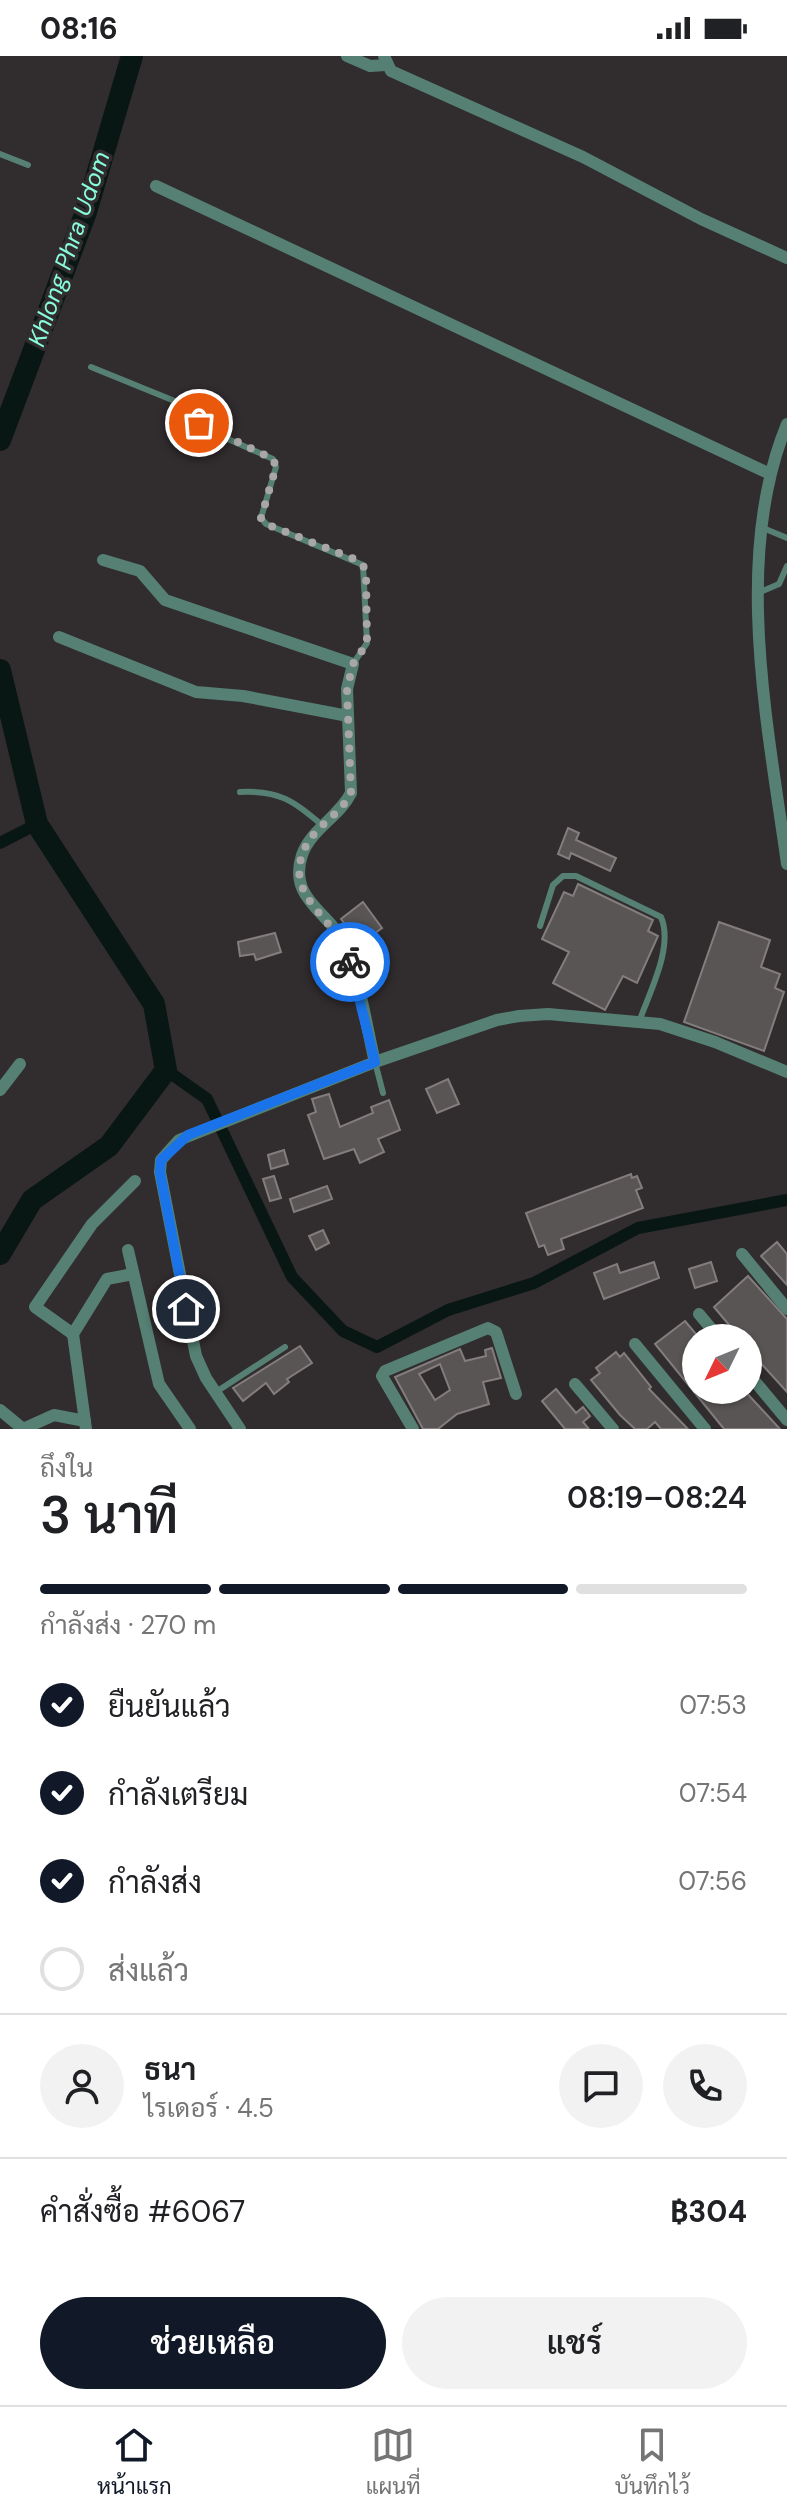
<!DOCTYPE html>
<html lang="th">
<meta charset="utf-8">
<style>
body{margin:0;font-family:"DM Sans",Sarabun,sans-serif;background:#f2f2f2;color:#202124;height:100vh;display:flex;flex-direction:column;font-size:30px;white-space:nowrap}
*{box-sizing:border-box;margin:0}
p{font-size:26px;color:#757577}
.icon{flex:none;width:44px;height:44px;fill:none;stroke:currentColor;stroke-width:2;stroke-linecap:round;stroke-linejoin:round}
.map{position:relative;height:1373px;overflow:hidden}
.panel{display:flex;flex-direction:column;background:#fff;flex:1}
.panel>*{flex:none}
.needle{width:52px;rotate:227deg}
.fabs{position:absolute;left:682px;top:1268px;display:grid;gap:16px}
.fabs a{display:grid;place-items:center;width:80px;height:80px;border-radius:50%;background:#fff;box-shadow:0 2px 6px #0004;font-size:40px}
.pin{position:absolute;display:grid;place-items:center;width:68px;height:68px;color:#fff;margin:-34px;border:4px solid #fff;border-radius:50%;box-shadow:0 2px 8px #0007}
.courier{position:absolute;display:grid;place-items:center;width:80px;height:80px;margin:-40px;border:6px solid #1a73e8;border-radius:50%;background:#fff;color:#222;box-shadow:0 2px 10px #0007}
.summary em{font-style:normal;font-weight:600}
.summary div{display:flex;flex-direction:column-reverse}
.summary{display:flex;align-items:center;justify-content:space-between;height:136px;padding:0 40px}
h1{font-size:52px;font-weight:600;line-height:60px}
.bar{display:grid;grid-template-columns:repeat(4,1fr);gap:12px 8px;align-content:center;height:96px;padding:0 40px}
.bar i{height:10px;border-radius:6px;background:#e0e0e0}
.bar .current{background:#111827}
.bar p{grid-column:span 4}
.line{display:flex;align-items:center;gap:20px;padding:0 40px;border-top:2px solid #e0e0e0}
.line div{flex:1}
.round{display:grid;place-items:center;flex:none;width:84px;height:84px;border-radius:42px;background:#f2f2f2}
ol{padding:0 40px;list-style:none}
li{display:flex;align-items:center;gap:24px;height:88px}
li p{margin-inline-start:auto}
li .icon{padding:8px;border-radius:50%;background:#111827;color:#fff;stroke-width:4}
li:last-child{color:#757577}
li i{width:44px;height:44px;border:4px solid #e0e0e0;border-radius:50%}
.cta{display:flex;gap:16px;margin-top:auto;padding:16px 40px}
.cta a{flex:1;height:92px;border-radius:48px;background:#111827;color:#fff;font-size:32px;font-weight:600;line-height:92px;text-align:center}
.cta a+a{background:#f2f2f2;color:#202124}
.status{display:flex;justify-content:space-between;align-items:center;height:56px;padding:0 40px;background:#fff;direction:ltr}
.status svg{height:22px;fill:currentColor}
.dock{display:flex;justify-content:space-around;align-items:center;height:112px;border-top:2px solid #e0e0e0;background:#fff;font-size:22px;color:#757577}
.dock a{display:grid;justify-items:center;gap:4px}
.dock .current{color:#111827}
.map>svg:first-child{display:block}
</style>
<div class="status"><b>08:16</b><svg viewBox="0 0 49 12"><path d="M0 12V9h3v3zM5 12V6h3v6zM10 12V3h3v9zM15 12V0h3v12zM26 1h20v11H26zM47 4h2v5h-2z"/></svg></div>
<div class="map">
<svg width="787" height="1373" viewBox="0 0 787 1373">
<rect width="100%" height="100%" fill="#312c2d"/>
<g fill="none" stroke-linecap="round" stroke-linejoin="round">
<!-- canal -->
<g stroke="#081713" stroke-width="12">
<path d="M 0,787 L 37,768"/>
<path d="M 166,1014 L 207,1043 L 292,1221 L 343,1275 L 377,1291 L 448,1254 L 534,1227 L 638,1172 L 787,1144"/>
</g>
<!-- river -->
<g stroke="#081713" stroke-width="22">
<path d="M 0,384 L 86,156 L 132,0"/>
<path d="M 0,614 L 37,768 L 154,948 L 166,1014 L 109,1090 L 32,1144 L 0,1198"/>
</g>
</g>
<!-- building -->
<g fill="#5a5555" stroke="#837d7e" stroke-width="2" fill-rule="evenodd">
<path d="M 568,772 L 579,777 L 576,784 L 616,802 L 610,815 L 571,797 L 569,803 L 558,798 Z"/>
<path d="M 578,828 L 653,864 L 648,875 L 658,880 L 637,927 L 623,920 L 605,954 L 553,927 L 569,896 L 542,883 L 564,836 L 573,840 Z"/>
<path d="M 363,846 L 382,872 L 360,888 L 341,863 Z"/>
<path d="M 719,866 L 770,884 L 761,911 L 780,918 L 775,932 L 784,936 L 764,995 L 684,966 Z"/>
<path d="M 275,877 L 281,896 L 256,904 L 254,898 L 240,900 L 238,886 Z"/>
<path d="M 448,1023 L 459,1048 L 437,1057 L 426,1033 Z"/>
<path d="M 329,1038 L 340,1071 L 373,1057 L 371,1051 L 389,1044 L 400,1074 L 378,1083 L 384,1096 L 360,1107 L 354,1093 L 324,1103 L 308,1059 L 316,1056 L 312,1043 Z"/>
<path d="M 284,1094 L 288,1108 L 271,1113 L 268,1099 Z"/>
<path d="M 631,1118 L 632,1122 L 637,1120 L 642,1132 L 636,1134 L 643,1152 L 561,1183 L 564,1193 L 548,1199 L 544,1189 L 539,1191 L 526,1157 Z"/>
<path d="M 274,1120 L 281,1142 L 270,1145 L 263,1123 Z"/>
<path d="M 327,1130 L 332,1143 L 294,1156 L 290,1143 Z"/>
<path d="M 323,1174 L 329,1187 L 316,1194 L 309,1180 Z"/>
<path d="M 777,1186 L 787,1198 L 787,1229 L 761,1200 Z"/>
<path d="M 654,1206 L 659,1222 L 604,1243 L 594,1217 L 617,1208 L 620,1217 Z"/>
<path d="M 711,1206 L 717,1225 L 695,1232 L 689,1213 Z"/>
<path d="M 748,1220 L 787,1263 L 787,1336 L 748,1293 L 748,1282 L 740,1282 L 714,1251 Z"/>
<path d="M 685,1265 L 696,1278 L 696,1334 L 744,1334 L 780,1373 L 724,1373 L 655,1288 Z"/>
<path d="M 300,1290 L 312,1307 L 287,1323 L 289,1326 L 274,1338 L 266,1327 L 243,1345 L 233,1332 Z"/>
<path d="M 492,1292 L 501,1322 L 483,1326 L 489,1348 L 457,1358 L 438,1373 L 423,1373 L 395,1321 L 460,1293 L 465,1305 L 486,1300 L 485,1294 ZM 440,1308 L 450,1334 L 435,1344 L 419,1318 Z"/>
<path d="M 616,1296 L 620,1301 L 624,1297 L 651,1331 L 649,1333 L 688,1373 L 661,1373 L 655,1366 L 647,1373 L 635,1373 L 620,1359 L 591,1324 L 600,1317 L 596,1312 Z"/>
<path d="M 556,1333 L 576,1357 L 583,1351 L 590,1360 L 583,1366 L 589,1373 L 565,1373 L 542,1345 Z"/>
</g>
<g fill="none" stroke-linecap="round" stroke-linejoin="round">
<!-- service -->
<g stroke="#558073" stroke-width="6">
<path d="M 0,98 L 28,109"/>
<path d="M 91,311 L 182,348 L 210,375 L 273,403 L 276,411 L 261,462 L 266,468 L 363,509 L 367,587 L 353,608"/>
<path d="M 763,472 L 787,482"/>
<path d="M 758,537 L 779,528 L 787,510"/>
<path d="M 240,736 C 280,734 293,745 322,769"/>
<path d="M 540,870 L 553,829 L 563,820 L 576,820 L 661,861 C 674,891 649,937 639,966"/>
<path d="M 375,1006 L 383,1037"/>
<path d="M 216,1336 L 285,1291"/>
</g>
<!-- minor -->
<g stroke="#558073" stroke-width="12">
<path d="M 347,0 L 370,10 L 386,9"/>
<path d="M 384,0 L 391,15 L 583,101 L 701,163 L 787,202"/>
<path d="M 156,130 L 770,418"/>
<path d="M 787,368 C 732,501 768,670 787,808"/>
<path d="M 103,504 L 140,515 L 165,544 L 353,608 L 347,633 L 351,737 C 339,761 311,773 302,799 C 288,842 327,855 345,887 C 357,910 368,978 375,1006"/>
<path d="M 59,581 L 196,636 L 243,640 L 348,660"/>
<path d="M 0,1034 L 20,1008"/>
<path d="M 128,1194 L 159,1328 L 190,1373"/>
<path d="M 742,1198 L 787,1253"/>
<path d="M 699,1258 L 719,1282"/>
<path d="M 73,1278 L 35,1251 L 92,1168 L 135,1125"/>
<path d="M 635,1288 L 705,1373"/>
<path d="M 748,1317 L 787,1364"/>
<path d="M 575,1328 L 613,1373"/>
<path d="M 0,1354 L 23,1373 L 54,1359 L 85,1365"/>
<path d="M 86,1373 L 73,1278 L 107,1223 L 133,1218"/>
<path d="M 240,1373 L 206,1322 L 196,1300 L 160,1116 L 161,1104 L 179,1084 L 375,1006 L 497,964 L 519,960 L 548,958 L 660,968 L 715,986 L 787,1016"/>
<path d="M 413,1373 L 382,1320 L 385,1315 L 488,1272 L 496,1276 L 516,1338"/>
</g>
</g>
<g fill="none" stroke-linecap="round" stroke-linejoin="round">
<!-- done -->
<path stroke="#a9a6a6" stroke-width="8" stroke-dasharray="0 14.4" d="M 199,367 L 273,403 L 276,411 L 261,462 L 266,468 L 354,503 L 363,509 L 366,518 L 367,587 L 353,608 L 347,633 L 351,737 C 341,758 318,768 307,788 C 278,841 339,861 350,906"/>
<!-- route -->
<path stroke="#1a73e8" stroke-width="10" d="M 186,1253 L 160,1116 L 161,1104 L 188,1079 L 375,1006 L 350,906"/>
</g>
<g text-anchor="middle" stroke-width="7" stroke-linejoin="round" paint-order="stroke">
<!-- water labels -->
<g font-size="24" font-style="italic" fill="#88fedc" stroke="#312c2d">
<text transform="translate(69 193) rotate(-71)" y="8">Khlong Phra Udom</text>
</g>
</g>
</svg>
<div class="fabs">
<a><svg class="needle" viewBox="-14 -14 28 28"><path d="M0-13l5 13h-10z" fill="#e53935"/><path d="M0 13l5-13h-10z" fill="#757577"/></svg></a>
</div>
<div class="pin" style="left:199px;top:367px;background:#ea580c"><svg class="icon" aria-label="bag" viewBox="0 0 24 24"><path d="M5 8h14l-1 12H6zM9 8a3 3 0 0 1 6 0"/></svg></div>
<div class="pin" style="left:186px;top:1253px;background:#1f2937"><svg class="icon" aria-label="home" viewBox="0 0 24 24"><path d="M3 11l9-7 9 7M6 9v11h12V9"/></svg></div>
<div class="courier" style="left:350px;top:906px"><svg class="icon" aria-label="bike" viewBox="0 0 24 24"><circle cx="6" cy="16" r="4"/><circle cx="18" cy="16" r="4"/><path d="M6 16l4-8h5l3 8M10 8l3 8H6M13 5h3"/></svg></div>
</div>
<section class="panel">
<div class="summary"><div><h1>3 นาที</h1><p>ถึงใน</p></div><em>08:19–08:24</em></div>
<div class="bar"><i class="current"></i><i class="current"></i><i class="current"></i><i></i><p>กำลังส่ง · 270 m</p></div>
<ol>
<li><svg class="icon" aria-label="check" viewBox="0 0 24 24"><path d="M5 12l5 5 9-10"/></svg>ยืนยันแล้ว<p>07:53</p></li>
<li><svg class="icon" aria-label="check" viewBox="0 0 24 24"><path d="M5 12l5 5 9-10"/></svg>กำลังเตรียม<p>07:54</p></li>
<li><svg class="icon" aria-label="check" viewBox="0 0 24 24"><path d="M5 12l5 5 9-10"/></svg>กำลังส่ง<p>07:56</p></li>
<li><i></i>ส่งแล้ว</li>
</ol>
<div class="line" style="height:144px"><a class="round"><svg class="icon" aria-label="person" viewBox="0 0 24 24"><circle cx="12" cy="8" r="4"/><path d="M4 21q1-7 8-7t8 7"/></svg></a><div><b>ธนา</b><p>ไรเดอร์ · 4.5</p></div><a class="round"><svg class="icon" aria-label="chat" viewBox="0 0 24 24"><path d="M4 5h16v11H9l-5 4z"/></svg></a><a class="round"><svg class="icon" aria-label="phone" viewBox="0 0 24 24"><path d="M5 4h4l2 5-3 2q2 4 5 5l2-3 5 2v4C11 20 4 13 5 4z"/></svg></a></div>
<div class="line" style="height:104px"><div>คำสั่งซื้อ #6067</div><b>฿304</b></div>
<div class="cta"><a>ช่วยเหลือ</a><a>แชร์</a></div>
</section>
<nav class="dock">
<a class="current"><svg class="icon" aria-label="home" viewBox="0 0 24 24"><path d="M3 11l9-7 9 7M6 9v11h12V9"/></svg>หน้าแรก</a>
<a><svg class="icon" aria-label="map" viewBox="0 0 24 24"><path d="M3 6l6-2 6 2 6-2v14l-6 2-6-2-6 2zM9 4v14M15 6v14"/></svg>แผนที่</a>
<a><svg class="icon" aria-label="saved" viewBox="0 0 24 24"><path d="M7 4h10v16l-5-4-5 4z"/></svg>บันทึกไว้</a>
</nav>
